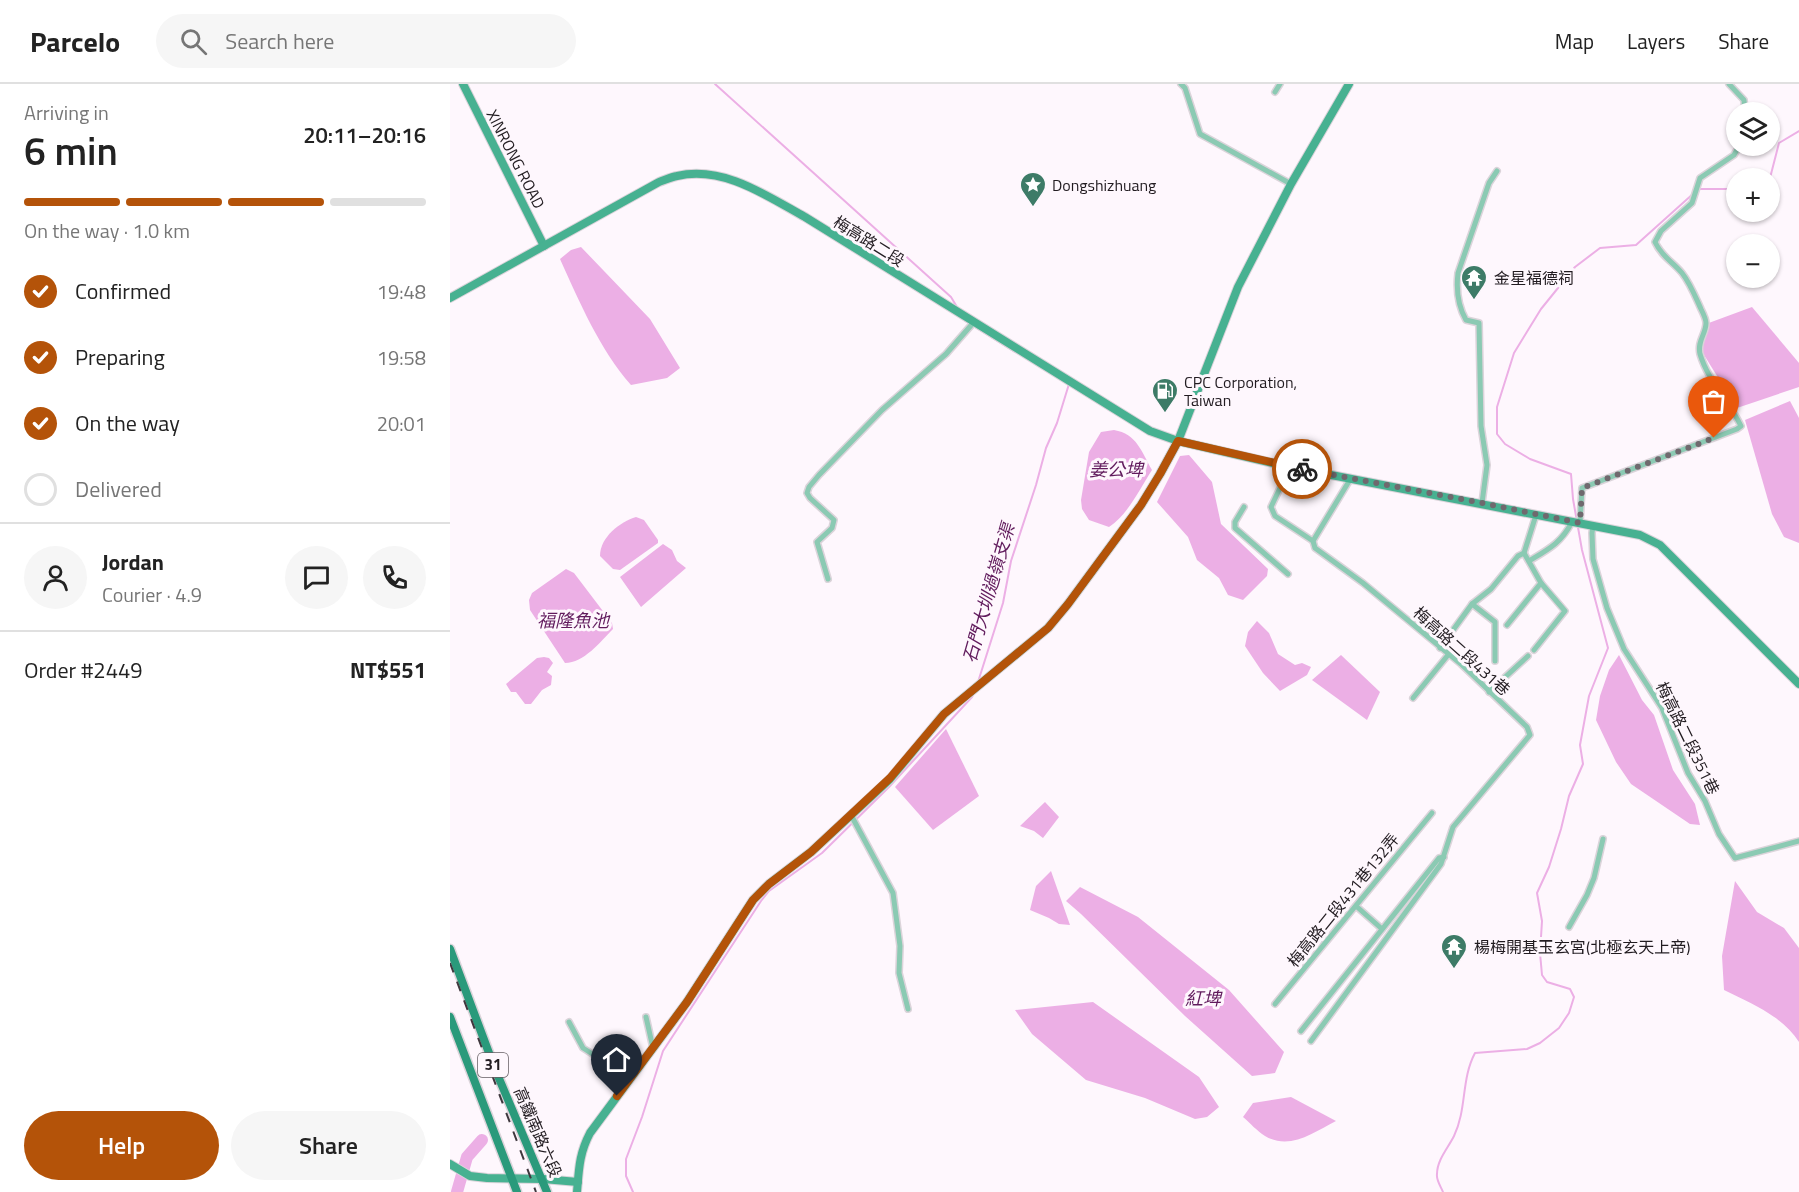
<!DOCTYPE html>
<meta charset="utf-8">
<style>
body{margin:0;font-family:"Titillium Web","Noto Sans TC",sans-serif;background:#f6f6f6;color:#222;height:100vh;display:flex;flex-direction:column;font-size:22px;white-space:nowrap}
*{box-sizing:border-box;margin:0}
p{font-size:20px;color:#767676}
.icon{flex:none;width:33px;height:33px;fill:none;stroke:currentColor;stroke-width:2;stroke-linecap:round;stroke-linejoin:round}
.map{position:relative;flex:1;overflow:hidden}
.drawer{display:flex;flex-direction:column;background:#fff;width:450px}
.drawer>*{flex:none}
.fabs{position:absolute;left:1276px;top:18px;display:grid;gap:12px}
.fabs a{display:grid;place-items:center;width:54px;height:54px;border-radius:50%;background:#fff;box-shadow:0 2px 4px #0004;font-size:30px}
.pin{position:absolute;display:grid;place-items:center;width:51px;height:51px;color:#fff;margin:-62px -26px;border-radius:50% 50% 50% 0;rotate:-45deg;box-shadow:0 0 6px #0007}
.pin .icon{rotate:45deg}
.courier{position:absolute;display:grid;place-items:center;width:60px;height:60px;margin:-30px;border:4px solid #b45309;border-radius:50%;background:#fff;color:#222;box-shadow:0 2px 8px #0007}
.summary em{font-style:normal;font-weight:600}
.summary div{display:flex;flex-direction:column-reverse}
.summary{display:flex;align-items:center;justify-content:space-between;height:102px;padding:0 24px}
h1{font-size:39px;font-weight:600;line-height:45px}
.bar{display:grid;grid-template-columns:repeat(4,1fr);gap:9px 6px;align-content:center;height:72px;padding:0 24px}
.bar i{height:8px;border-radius:4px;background:#e0e0e0}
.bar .active{background:#b45309}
.bar p{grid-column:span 4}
.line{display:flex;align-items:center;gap:15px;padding:0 24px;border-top:2px solid #e0e0e0}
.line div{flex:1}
.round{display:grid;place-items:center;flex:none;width:63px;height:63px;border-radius:32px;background:#f6f6f6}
ol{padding:0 24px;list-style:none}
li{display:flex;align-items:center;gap:18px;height:66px}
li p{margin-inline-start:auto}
li .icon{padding:6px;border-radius:50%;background:#b45309;color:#fff;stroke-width:4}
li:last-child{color:#767676}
li i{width:33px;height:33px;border:3px solid #e0e0e0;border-radius:50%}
.cta{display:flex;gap:12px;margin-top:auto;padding:12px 24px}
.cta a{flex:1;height:69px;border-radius:36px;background:#b45309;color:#fff;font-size:24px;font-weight:600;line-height:69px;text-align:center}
.cta a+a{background:#f6f6f6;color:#222}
header{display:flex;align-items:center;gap:36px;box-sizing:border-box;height:84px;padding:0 30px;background:#fff;border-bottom:2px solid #e0e0e0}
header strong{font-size:28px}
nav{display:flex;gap:33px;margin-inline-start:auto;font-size:21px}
.search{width:420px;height:54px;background:#f6f6f6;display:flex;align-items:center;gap:15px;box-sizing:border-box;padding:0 21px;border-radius:33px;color:#767676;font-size:22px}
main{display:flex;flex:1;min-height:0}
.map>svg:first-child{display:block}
</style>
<header>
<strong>Parcelo</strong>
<div class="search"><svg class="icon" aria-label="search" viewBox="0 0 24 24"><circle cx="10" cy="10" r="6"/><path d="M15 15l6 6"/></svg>Search here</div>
<nav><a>Map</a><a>Layers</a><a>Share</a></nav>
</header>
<main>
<section class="drawer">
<div class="summary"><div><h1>6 min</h1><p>Arriving in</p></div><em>20:11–20:16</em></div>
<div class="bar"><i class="active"></i><i class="active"></i><i class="active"></i><i></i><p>On the way · 1.0 km</p></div>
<ol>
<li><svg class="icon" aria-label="check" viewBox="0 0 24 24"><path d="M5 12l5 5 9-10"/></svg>Confirmed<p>19:48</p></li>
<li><svg class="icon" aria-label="check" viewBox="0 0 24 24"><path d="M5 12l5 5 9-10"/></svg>Preparing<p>19:58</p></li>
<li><svg class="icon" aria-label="check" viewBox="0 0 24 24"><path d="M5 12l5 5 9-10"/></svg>On the way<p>20:01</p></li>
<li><i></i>Delivered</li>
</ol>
<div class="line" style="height:108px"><a class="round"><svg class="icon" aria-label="person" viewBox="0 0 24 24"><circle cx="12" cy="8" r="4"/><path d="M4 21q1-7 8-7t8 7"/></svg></a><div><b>Jordan</b><p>Courier · 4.9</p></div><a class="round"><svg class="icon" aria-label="chat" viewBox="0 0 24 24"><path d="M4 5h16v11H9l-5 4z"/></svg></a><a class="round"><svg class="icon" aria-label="phone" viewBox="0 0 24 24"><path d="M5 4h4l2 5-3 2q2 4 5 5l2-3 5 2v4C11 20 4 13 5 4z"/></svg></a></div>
<div class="line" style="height:78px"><div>Order #2449</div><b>NT$551</b></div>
<div class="cta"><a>Help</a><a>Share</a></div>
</section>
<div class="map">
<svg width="1349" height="1108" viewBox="0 0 1349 1108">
<rect width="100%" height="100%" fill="#fef7fd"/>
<!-- water -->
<g fill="#ecafe5">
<path d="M 131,163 L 200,235 L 230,284 L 217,294 L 181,301 C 150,266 129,217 110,175 L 121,166 Z"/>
<path d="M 1302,223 L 1349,279 L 1349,303 L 1287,324 L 1249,263 L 1256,240 Z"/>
<path d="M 1340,317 L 1349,334 L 1349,459 L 1334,453 L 1322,430 L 1295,336 Z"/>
<path d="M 664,346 C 687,350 691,367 702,386 C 691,403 677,432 659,443 L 639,436 L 632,425 L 631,416 L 639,368 L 651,348 Z"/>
<path d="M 739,371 L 762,398 L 771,440 L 818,485 L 817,492 L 793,516 L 778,511 L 769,494 L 747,476 L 738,453 L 707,418 L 730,372 Z"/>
<path d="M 186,433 L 194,436 L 208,456 L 208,459 L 170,486 L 163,485 L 150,472 C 150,453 170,438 186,433 Z"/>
<path d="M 213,460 L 222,466 L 227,477 L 236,484 L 191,523 L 170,493 Z"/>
<path d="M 116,485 L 124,489 L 162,539 L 163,545 C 150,558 134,579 115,579 L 80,526 L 79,516 L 82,509 Z"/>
<path d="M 807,537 L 819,549 L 828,570 L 845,581 L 852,579 L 861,583 L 857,591 L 830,607 L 813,589 L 795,562 L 798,548 Z"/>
<path d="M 891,571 L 930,608 L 917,636 L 862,596 Z"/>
<path d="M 1169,571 L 1192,616 L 1204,631 L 1223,686 L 1245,720 L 1250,741 L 1240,740 L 1181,700 L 1166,678 L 1146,636 L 1150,612 L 1159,586 Z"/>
<path d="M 94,573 L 99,574 L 103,579 L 97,588 L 102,592 L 101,601 L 92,606 L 81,620 L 75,620 L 66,608 L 61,608 L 56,600 L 87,574 Z"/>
<path d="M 496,645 L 529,712 L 483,746 L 445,703 Z"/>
<path d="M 595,718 L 609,733 L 593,754 L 584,747 L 570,742 Z"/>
<path d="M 601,787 L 620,841 L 609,840 L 599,834 L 580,826 L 586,802 Z"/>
<path d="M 1285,797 L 1307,828 L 1334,844 L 1349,864 L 1349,958 C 1331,931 1302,920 1274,906 L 1272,872 Z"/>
<path d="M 630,803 L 688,833 L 779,906 L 834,968 L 825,989 L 802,992 L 735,932 L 631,830 L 616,817 Z"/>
<path d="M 643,918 L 749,993 L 769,1023 L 757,1033 L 745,1035 L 695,1014 L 636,996 L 582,950 L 565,926 Z"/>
<path d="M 841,1013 L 886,1037 C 864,1048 840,1067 815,1052 C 807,1047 800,1039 793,1033 L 803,1019 Z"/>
</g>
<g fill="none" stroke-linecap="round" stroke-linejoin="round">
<!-- stream -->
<g stroke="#ecafe5" stroke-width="2">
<path d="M 265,0 L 501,213 L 507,223"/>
<path d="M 1320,94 L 1329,59 L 1349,47"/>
<path d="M 1248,105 L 1287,105"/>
<path d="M 514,236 L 565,268"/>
<path d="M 528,598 L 553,519 L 561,477 L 586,401 L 596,364 L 607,339 L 619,300"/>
<path d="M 183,1108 L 176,1092 L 176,1075 L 192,1033 L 213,967 L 311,817 L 319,807 L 372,769 L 439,703 L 522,613 L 524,609"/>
<path d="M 993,1108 C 991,1103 986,1096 987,1090 C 987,1076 998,1064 1004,1052 C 1017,1025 1011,995 1025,969 L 1077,965 L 1090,959 L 1109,944 L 1119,929 L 1124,913 L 1120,905 L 1097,898 L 1092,891 L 1090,869 L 1092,837 L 1087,809 L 1099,783 L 1111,745 L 1119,712 L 1133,680 L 1130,661 L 1139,612 L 1158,564 L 1132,466 L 1123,415 L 1121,390 L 1080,375 L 1055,360 L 1047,350 L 1047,323 L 1064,269 L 1091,225 L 1125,183 L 1150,164 L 1186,161 L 1244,109"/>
</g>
<!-- river -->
<path stroke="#ecafe5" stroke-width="12" d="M 7,1108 L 17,1073 L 32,1056"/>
<defs>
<g id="street">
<path d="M 731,0 L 735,4 L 750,50 L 841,100"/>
<path d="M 1279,0 L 1294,16 L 1295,28"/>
<path d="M 825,8 L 830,0"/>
<path d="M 840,383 L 821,423 L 825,432 L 863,457"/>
<path d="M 1032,419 L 1037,381 L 1031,342 L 1029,239 L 1016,236 C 1008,222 1006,206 1008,189 L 1039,99 L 1047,87"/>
<path d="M 794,423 L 785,438 L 785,444 L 838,490"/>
<path d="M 1130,439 L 1132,404 L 1287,345 L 1291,342 C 1279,317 1258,297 1250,270 C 1247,257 1256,250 1256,239 C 1256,235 1253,229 1251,225 C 1246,214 1240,199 1232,189 C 1222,177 1212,173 1205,158 L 1211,147 L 1242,119 L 1250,94 L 1284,71 L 1289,62"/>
<path d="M 1143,441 L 1142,449 L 1143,475 L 1157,524 L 1174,565 L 1212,624 L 1238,689 L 1255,717 L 1269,750 L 1285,774 L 1349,757"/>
<path d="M 1074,469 L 1091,499 L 1115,527 L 1084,566"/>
<path d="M 1079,477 C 1099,465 1111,459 1122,438"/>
<path d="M 378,495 L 367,458 L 382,444 L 384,436 L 360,414 L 357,409 L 359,403 L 369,391 L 432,326 L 496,270 L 524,238"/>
<path d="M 1022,520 L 1045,538 L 1045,577"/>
<path d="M 1057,541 L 1091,499"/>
<path d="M 990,564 L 1022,520 L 1041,505 L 1068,472 L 1074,469 L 1086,431"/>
<path d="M 1039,608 L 1078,572"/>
<path d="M 963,614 L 998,571"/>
<path d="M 401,731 L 443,809 L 450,862 L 449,889 L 458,925"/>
<path d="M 906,822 L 932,845"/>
<path d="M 1119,843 L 1137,811 L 1144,794 L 1153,755"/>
<path d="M 825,920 L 982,729"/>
<path d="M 196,933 L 203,964"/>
<path d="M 119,938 L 133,964 L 180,994"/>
<path d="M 851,947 L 989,774 L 994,773"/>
<path d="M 861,957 L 991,780 L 1003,743 L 1080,651 L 1077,643 L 1011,580 L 913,499 L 865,464 L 863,457 L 901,394"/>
</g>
<g id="secondary">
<path d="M 13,0 L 94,162"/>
<path d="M 0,214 L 209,98 C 215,96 221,93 227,92 C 273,81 317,112 355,133 L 700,347 L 728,357 L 840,383 L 1190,451 L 1210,461 L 1349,600"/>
<path d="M 0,1080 L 20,1092 L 37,1094 L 93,1095 L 128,1098"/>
<path d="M 127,1108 C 129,1085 129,1070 140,1049 L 237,918 L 303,816 L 319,800 L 361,768 L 440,695 L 494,630 L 598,544 L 618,520 L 691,421 L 710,390 L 728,357 L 788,203 L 841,100 L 899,0"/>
</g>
<g id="primary">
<path d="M 0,865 L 45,985 L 97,1108"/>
<path d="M 0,933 L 67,1108"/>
</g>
</defs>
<!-- street casing -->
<use href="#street" stroke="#dbd4da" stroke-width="8"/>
<!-- secondary casing -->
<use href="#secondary" stroke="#dbd4da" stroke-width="10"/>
<!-- primary casing -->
<use href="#primary" stroke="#dbd4da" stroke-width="11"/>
<!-- street -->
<use href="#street" stroke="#8bcab3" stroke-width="5"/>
<!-- secondary -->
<use href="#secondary" stroke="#47b191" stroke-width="8"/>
<!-- primary -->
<use href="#primary" stroke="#2a9a7b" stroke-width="8"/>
<!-- rail -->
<path stroke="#3f383e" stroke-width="2" stroke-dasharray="10 10" stroke-linecap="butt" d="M 0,879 L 86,1108"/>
</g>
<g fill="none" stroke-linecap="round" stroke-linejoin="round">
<!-- done -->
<path stroke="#6f696e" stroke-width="6" stroke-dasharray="0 10.8" d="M 852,385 L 1032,419 L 1130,439 L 1132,404 L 1264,354"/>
<!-- route -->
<path stroke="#b45309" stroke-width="8" d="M 167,1012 L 237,918 L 303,816 L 319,800 L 361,768 L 440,694 L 494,630 L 598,544 L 618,520 L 691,421 L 710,390 L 728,357 L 852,385"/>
</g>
<!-- icons -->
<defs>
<symbol id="sight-pin" viewBox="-11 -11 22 30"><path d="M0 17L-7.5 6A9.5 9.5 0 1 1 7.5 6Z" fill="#3d7b67" stroke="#fef7fd"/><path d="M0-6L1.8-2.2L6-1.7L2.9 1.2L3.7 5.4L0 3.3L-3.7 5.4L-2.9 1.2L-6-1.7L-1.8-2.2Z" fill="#fff"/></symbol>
<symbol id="temple-pin" viewBox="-11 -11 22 30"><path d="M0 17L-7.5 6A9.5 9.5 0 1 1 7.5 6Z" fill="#3d7b67" stroke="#fef7fd"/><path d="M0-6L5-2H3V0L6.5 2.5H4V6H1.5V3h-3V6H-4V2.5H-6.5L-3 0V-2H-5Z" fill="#fff"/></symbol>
<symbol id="fuel-pin" viewBox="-11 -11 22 30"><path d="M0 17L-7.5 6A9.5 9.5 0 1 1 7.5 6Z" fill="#3d7b67" stroke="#fef7fd"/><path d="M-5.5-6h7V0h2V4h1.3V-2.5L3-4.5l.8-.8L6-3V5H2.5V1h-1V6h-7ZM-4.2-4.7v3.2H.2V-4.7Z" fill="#fff"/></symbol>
</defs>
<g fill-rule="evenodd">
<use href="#sight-pin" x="568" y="86" width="30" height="40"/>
<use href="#temple-pin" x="1009" y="179" width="30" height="40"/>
<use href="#fuel-pin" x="700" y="292" width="30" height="40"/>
<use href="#temple-pin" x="989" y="848" width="30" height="40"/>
</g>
<g text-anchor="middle" stroke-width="6" stroke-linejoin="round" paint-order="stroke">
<!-- shield labels -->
<rect fill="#fef7fd" stroke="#645e63" stroke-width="1.5" x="28" y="969" width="30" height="24" rx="4.5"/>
<g font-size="15" font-weight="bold" fill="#221c21">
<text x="43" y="986">31</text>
</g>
<!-- street labels -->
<g font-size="16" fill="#221c21" stroke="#fef7fd">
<text transform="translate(66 75) rotate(63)" y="6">XINRONG ROAD</text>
<text transform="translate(419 157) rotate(32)" y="6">梅高路二段</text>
<text transform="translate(1012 567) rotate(42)" y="6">梅高路二段431巷</text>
<text transform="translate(1238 654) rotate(64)" y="6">梅高路二段351巷</text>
<text transform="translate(893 816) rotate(-51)" y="6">梅高路二段431巷132弄</text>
<text transform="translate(88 1048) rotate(67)" y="6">高鐵南路六段</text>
</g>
<!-- poi labels -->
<g font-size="16" fill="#221c21" stroke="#fef7fd" text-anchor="start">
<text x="602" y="107">Dongshizhuang</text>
<text x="1044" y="200">金星福德祠</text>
<text x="734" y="304">CPC Corporation,<tspan x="734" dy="18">Taiwan</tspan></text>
<text x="1024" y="869">楊梅開基玉玄宮(北極玄天上帝)</text>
</g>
<!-- water labels -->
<g font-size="18" font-style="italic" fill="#611b5d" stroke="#fef7fd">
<text x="666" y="392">姜公埤</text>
<text transform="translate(539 509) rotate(-74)" y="6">石門大圳過嶺支渠</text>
<text x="123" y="543">福隆魚池</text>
<text x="753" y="921">紅埤</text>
</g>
</g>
</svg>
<div class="fabs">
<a><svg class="icon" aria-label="layers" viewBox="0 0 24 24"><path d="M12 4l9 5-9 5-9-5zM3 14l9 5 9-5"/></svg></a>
<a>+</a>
<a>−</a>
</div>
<div class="pin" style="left:1264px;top:354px;background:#ea580c"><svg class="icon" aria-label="bag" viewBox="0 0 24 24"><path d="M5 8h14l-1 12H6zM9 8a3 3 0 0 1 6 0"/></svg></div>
<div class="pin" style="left:167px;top:1012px;background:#1f2937"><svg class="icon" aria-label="home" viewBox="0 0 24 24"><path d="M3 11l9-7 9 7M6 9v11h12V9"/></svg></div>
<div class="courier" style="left:852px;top:385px"><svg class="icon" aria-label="bike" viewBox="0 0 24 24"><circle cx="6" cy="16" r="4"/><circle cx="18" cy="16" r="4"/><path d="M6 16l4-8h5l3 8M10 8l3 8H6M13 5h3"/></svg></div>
</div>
</main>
